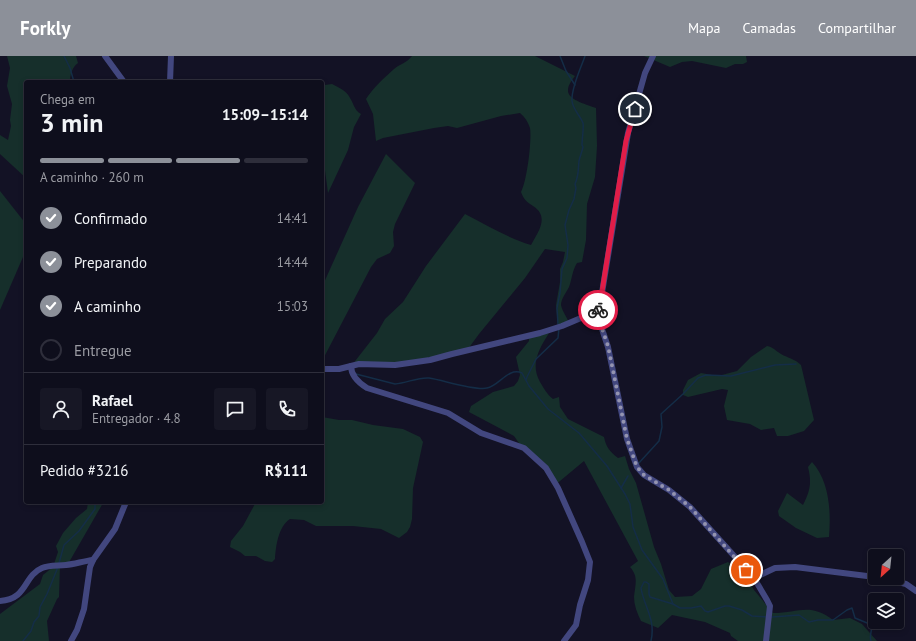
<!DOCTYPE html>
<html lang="pt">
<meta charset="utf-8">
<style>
body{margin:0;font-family:"PT Sans",sans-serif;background:#171725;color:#f1f3f6;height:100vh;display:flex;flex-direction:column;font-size:15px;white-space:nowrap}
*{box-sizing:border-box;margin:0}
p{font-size:13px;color:#9b9ca3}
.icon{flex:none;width:22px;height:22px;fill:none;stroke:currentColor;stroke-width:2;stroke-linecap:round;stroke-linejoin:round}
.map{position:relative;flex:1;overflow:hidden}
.sheet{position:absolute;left:24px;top:24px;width:300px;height:424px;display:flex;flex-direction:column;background:#0e0e1c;border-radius:4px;box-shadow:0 2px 6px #0003,0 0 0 1px #2e2e3b}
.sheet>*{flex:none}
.needle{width:26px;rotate:207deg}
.tools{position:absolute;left:868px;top:493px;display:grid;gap:8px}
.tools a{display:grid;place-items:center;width:36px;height:36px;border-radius:4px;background:#0e0e1c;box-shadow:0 2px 6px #0003,0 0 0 1px #2e2e3b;font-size:20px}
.pin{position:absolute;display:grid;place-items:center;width:34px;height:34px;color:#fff;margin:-17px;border:2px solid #fff;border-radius:50%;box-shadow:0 1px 4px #0007}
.courier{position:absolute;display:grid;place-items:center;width:40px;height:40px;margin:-20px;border:3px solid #e11d48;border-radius:50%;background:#fff;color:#222;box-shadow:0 1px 5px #0007}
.headline em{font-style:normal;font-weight:700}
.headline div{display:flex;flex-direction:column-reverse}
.headline{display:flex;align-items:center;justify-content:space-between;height:68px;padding:0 16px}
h1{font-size:26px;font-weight:700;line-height:30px}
.bar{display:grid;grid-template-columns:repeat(4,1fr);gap:6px 4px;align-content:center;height:48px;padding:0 16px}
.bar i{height:5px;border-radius:3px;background:#2e2e3b}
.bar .active{background:#8c9099}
.bar p{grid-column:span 4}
.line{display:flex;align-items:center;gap:10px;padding:0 16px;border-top:1px solid #2e2e3b}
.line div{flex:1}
.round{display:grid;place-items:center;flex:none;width:42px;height:42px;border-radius:4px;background:#171725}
ol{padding:0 16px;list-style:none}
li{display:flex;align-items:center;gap:12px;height:44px}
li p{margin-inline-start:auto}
li .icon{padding:4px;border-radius:50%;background:#8c9099;color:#fff;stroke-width:4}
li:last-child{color:#9b9ca3}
li i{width:22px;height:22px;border:2px solid #2e2e3b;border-radius:50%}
header{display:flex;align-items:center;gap:24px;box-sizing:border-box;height:56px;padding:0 20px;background:#8c9099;color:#fff}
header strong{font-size:19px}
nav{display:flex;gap:22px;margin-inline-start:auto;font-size:14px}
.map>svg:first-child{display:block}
</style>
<header>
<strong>Forkly</strong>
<nav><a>Mapa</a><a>Camadas</a><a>Compartilhar</a></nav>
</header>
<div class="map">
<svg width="916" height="585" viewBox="0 0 916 585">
<rect width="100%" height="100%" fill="#131225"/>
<!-- green -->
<g fill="#162f2b">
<path d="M 7,0 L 76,0 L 78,7 C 72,11 70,19 70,26 L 26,26 L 26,122 L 0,98 L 0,79 L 8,84 L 11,70 L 10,64 L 12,48 L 7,30 L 10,12 Z"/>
<path d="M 412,0 L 535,0 L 575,20 C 572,24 568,29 568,34 C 567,44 589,49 596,52 L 597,90 L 595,121 L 587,148 L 586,184 L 582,206 L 577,207 C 572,215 572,223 569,231 C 566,237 561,243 561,249 C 562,255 567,261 569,267 L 558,273 L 556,249 L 560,226 L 560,213 L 563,206 L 565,196 L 545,193 L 525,222 L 479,278 L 468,293 L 424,307 L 352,309 L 377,277 L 385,263 L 403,246 L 426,210 L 465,158 C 486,169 508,182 531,189 C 538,176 550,161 533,150 C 527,146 524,144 521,136 C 527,125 532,84 530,72 C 528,66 525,61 520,57 L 501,60 L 457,72 L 448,70 L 434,72 L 383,82 L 376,85 L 373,58 L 366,43 C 373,32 384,22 394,13 C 400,8 407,7 412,0 Z"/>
<path d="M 644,0 L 746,0 L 747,6 L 743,8 L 735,8 L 726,12 L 692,5 L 682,6 L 670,11 Z"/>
<path d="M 332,28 C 338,31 347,35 350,42 C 354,48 354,54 361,58 L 354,71 L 348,94 L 328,137 L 322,92 L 322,30 L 325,29 Z"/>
<path d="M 386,98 L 415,127 L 395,168 L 393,176 L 394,190 L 390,197 L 377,203 L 371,211 L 322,305 L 322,231 L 358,151 Z"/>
<path d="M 0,135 L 26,168 L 26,194 L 0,254 Z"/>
<path d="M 549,277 C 539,293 530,308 540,326 C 545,334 546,337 553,343 L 559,341 L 560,351 L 568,363 L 604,381 C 606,391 610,396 618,402 L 625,400 L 629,413 L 636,427 L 654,491 L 661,508 L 669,534 L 675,541 L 692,540 L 701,533 L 711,513 L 728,506 L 747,522 L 754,534 L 773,557 C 798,557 810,546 833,564 L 850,562 L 862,568 L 877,585 L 738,585 L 731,580 L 730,577 L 705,566 L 672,559 L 658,572 L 641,565 C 637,557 634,549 634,541 C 635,529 639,521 630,511 L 638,505 L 584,405 L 554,430 L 550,420 L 538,406 L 521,390 L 514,380 L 469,356 L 471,350 L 493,336 L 514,330 L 518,325 L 520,319 L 516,301 L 529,285 L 529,280 Z"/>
<path d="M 767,290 C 773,291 776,295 781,298 C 788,302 795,303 801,309 L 814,364 L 804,375 L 788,380 L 777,380 L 774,372 L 761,374 L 750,368 L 727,364 L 724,350 L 728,334 L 722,333 L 688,341 L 683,339 L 683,334 L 688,324 L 701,317 L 718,320 L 737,315 L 751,301 Z"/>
<path d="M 322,361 L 339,364 L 352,364 L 373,369 L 403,373 L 420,381 L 423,386 L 413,432 L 412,463 L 410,471 L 407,476 L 399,482 L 381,473 L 353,470 L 316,470 L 304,464 L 290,463 C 278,471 276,490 275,503 L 272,506 L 265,505 L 256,500 L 245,500 L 240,496 L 230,491 L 231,485 L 243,470 L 256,446 L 322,446 Z"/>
<path d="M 812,406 C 830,426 831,457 829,481 L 817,482 L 796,472 L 779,460 L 778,455 L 787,437 L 803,449 C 810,435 812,427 808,411 Z"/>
<path d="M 88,446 L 101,446 L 103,447 L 68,508 L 60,509 L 59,541 L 57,543 L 47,565 L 49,585 L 0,585 L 0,558 L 40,528 L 43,519 L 53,511 L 58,496 L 56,490 L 63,477 L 76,462 L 87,453 Z"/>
</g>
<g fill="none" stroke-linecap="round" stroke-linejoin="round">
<!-- stream -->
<g stroke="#142d47" stroke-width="1.5">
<path d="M 64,0 L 70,12 L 74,26"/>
<path d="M 560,0 L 566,15 L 575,29"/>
<path d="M 558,268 L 557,252 L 560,237 L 562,213 L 567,202 L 568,189 L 565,169 L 569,154 L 574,143 L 576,132 L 575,128 C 579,119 578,114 579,105 C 580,100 582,96 583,91 L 582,89 C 582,83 584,71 583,67 C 580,59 573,54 572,45 C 571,32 581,12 585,0"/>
<path d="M 356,318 L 395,328 C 407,327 418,321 429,322 C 443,324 475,335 487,332 C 499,330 508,311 522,317 L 529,330 L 548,353 L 579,377 L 607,410 L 625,438 L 630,448 L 633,471 L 642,494 L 663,523 L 673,548"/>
<path d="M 526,324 L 527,321 L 536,303 L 558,282 L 559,272"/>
<path d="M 638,408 L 659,385 L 662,371 L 661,358 L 683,338 L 698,322 L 706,319 L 731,320 L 775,309 L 796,308"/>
<path d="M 621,432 L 628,420"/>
<path d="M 59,507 L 64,489 L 79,475 L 95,453 L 95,446"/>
<path d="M 772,561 L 799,559 L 809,566 L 818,564 L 833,564 L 847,554 L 852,552 L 855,562 L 872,569 C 872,576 869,579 871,585"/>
<path d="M 23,585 L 31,575 L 34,566 L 39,560 L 40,551 L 47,538 L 58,511"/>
<path d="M 651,585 C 656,563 644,551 641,532 L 644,526 L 646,526 L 649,528 L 649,538 L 650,541 L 673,548 L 680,552 L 691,552 L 701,550 L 705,555 L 708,556 L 725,550 L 729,550 L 742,554 L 752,560 L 768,561"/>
</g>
<!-- minor -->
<g stroke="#42477f" stroke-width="6">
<path d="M 105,0 L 124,26"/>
<path d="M 170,26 L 171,0"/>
<path d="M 597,258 L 608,291 L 627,383 L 637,411 L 644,419 L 669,434 L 690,451 L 754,522 L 767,544 L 770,550 L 766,585"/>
<path d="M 351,310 C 351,320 359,327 367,332 L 448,357 L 481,377 L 524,392 L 546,412 L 558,432 L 582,486 L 590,506 L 588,524 L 580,549 L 576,569 L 564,585"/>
<path d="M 322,313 L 339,313 L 359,308 L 395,309 L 430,304 L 452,298 L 540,277 L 562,270 L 588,259 L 597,258 L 601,243 L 628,77 L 645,17 L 653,0"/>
<path d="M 754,522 L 775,512 L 795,511 L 875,521"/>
<path d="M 882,522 L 906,528 L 916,535"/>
<path d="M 0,545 C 28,543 23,520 42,512 C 49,509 58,510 66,509 C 75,508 84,505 93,504"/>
<path d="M 71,585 L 77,574 L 84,553 L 90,511 L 93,504 L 115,473 L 126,446"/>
</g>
</g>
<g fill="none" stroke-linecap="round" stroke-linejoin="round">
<!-- done -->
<path stroke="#9494b0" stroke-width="4" stroke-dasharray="0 7.2" d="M 598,254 L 597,258 L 608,290 L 627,383 L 637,411 L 644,419 L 669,434 L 690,451 L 746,514"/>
<!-- route -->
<path stroke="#e11d48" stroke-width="5" d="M 598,254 L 601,242 L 626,85 L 635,53"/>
</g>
</svg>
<div class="tools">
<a><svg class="needle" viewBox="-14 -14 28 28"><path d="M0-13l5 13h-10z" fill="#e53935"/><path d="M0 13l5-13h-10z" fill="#9b9ca3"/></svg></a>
<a><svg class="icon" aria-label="layers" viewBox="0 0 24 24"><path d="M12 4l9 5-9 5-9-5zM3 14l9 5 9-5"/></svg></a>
</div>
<div class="pin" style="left:746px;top:514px;background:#ea580c"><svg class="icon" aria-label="bag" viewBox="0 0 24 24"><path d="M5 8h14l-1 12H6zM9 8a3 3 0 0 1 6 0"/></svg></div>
<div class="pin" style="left:635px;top:53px;background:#1f2937"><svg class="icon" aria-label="home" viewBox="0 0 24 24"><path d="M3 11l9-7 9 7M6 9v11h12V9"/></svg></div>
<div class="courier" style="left:598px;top:254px"><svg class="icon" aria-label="bike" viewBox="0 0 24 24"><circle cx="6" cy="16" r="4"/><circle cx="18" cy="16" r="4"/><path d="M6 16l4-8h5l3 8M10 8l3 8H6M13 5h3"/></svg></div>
<section class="sheet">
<div class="headline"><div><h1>3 min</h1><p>Chega em</p></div><em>15:09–15:14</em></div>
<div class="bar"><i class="active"></i><i class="active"></i><i class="active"></i><i></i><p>A caminho · 260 m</p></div>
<ol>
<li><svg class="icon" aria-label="check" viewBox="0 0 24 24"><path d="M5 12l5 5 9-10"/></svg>Confirmado<p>14:41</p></li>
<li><svg class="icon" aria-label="check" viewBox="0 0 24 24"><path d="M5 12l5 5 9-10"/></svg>Preparando<p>14:44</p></li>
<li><svg class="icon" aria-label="check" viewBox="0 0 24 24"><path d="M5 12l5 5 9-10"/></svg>A caminho<p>15:03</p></li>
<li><i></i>Entregue</li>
</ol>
<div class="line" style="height:72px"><a class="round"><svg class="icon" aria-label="person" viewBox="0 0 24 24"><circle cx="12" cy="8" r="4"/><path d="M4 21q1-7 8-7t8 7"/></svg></a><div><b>Rafael</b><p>Entregador · 4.8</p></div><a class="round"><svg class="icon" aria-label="chat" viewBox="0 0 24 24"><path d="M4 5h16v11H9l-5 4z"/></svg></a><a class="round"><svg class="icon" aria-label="phone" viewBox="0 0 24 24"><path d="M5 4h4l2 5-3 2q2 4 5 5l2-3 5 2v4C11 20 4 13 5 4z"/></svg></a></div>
<div class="line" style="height:52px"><div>Pedido #3216</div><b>R$111</b></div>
</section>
</div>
